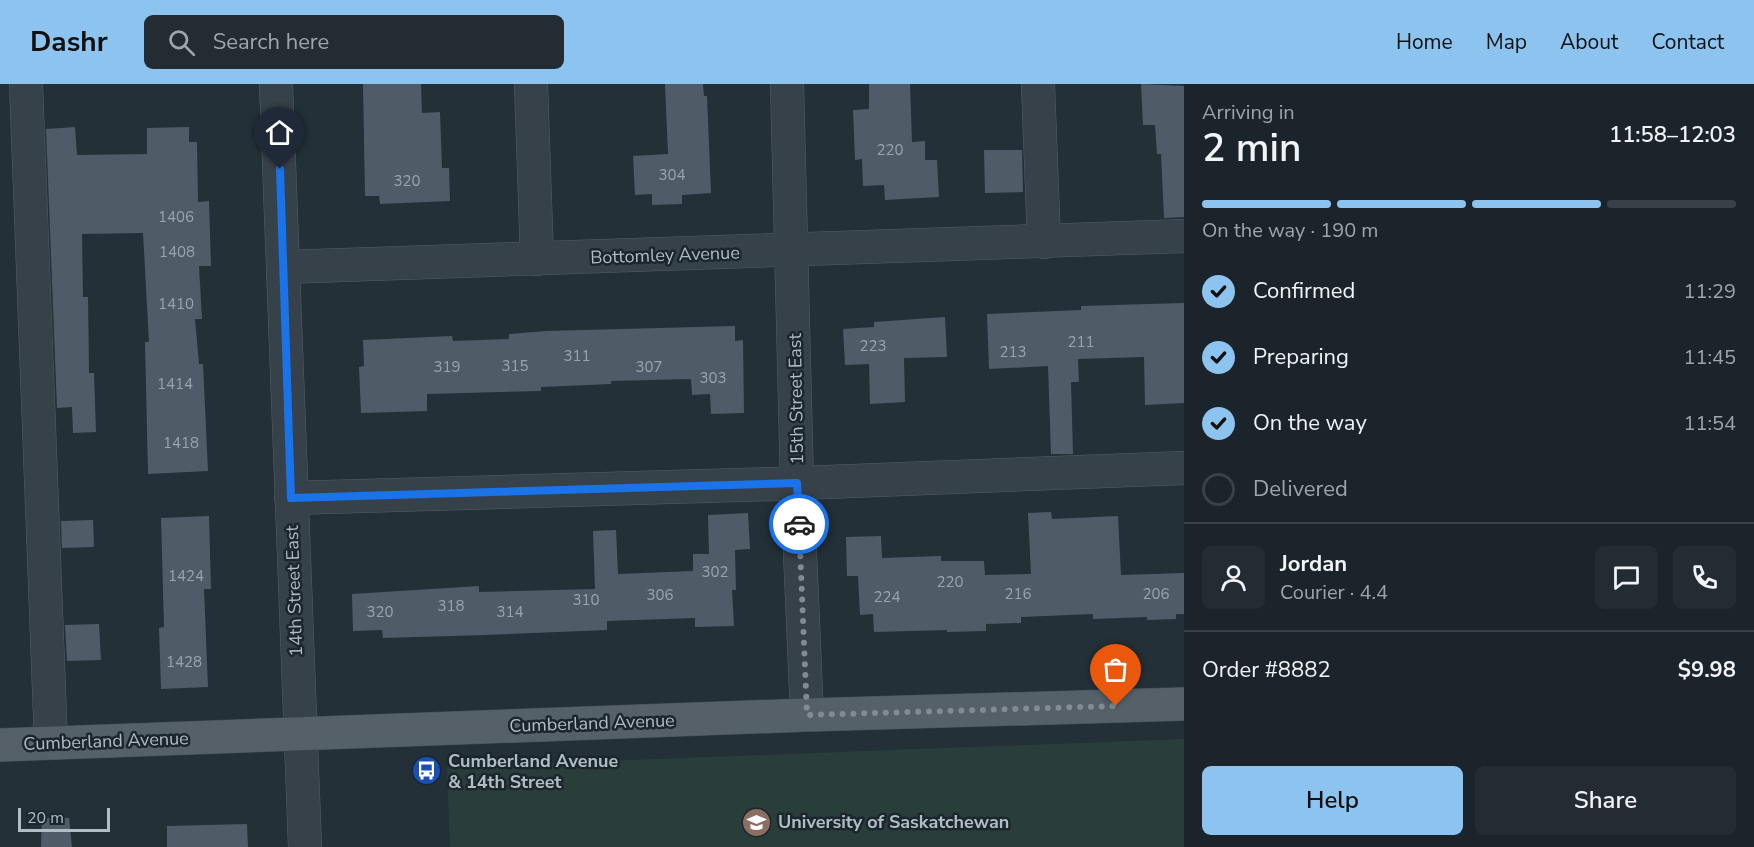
<!DOCTYPE html>
<meta charset="utf-8">
<style>
body{margin:0;font-family:"Nunito Sans",sans-serif;background:#232c32;color:#f1f3f6;height:100vh;display:flex;flex-direction:column;font-size:22px;white-space:nowrap}
*{box-sizing:border-box;margin:0}
p{font-size:20px;color:#9fa4a8}
.icon{flex:none;width:33px;height:33px;fill:none;stroke:currentColor;stroke-width:2;stroke-linecap:round;stroke-linejoin:round}
.map{position:relative;flex:1;overflow:hidden}
.sheet{display:flex;flex-direction:column;background:#1a242a;width:570px}
.sheet>*{flex:none}
.scale{position:absolute;left:18px;bottom:15px;width:92px;box-sizing:border-box;padding-left:6px;border:3px solid #b2bcc5;border-top:0;font-size:16px;line-height:21px;white-space:nowrap;color:#b2bcc5;-webkit-text-stroke:4px #1c262d;paint-order:stroke}
.pin{position:absolute;display:grid;place-items:center;width:51px;height:51px;color:#fff;margin:-62px -26px;border-radius:50% 50% 50% 0;rotate:-45deg;box-shadow:0 0 6px #0007}
.pin .icon{rotate:45deg}
.courier{position:absolute;display:grid;place-items:center;width:60px;height:60px;margin:-30px;border:4px solid #1a73e8;border-radius:50%;background:#fff;color:#222;box-shadow:0 2px 8px #0007}
.head em{font-style:normal;font-weight:600}
.head div{display:flex;flex-direction:column-reverse}
.head{display:flex;align-items:center;justify-content:space-between;height:102px;padding:0 18px}
h1{font-size:39px;font-weight:600;line-height:45px}
.bar{display:grid;grid-template-columns:repeat(4,1fr);gap:9px 6px;align-content:center;height:72px;padding:0 18px}
.bar i{height:8px;border-radius:4px;background:#384147}
.bar .current{background:#8dc3ef}
.bar p{grid-column:span 4}
.line{display:flex;align-items:center;gap:15px;padding:0 18px;border-top:2px solid #384147}
.line div{flex:1}
.round{display:grid;place-items:center;flex:none;width:63px;height:63px;border-radius:9px;background:#232c32}
ol{padding:0 18px;list-style:none}
li{display:flex;align-items:center;gap:18px;height:66px}
li p{margin-inline-start:auto}
li .icon{padding:6px;border-radius:50%;background:#8dc3ef;color:#111;stroke-width:4}
li:last-child{color:#9fa4a8}
li i{width:33px;height:33px;border:3px solid #384147;border-radius:50%}
.cta{display:flex;gap:12px;margin-top:auto;padding:12px 18px}
.cta a{flex:1;height:69px;border-radius:9px;background:#8dc3ef;color:#111;font-size:24px;font-weight:600;line-height:69px;text-align:center}
.cta a+a{background:#232c32;color:#f1f3f6}
header{display:flex;align-items:center;gap:36px;box-sizing:border-box;height:84px;padding:0 30px;background:#8dc3ef;color:#111}
header strong{font-size:28px}
nav{display:flex;gap:33px;margin-inline-start:auto;font-size:21px}
.search{width:420px;height:54px;background:#232c32;display:flex;align-items:center;gap:15px;box-sizing:border-box;padding:0 21px;border-radius:9px;color:#9fa4a8;font-size:22px}
main{display:flex;flex:1;min-height:0}
.map>svg:first-child{display:block}
</style>
<header>
<strong>Dashr</strong>
<div class="search"><svg class="icon" aria-label="search" viewBox="0 0 24 24"><circle cx="10" cy="10" r="6"/><path d="M15 15l6 6"/></svg>Search here</div>
<nav><a>Home</a><a>Map</a><a>About</a><a>Contact</a></nav>
</header>
<main>
<div class="map">
<svg width="1184" height="763" viewBox="0 0 1184 763">
<rect width="100%" height="100%" fill="#233038"/>
<!-- green -->
<path fill="#293e3b" d="M 1184,655 L 1184,763 L 450,763 L 447,683 Z"/>
<!-- building -->
<g fill="#4f5c67">
<path d="M 363,0 L 421,0 L 422,29 L 440,28 L 442,84 L 449,84 L 450,117 L 380,120 L 379,112 L 365,112 Z"/>
<path d="M 665,0 L 703,0 L 704,12 L 707,12 L 711,109 L 682,111 L 682,120 L 652,121 L 652,110 L 635,111 L 633,72 L 668,70 Z"/>
<path d="M 869,0 L 910,0 L 912,58 L 925,57 L 925,76 L 937,76 L 939,113 L 885,116 L 884,101 L 863,102 L 862,75 L 855,76 L 853,26 L 869,25 Z"/>
<path d="M 1141,0 L 1184,2 L 1184,133 L 1164,134 L 1161,70 L 1157,70 L 1155,41 L 1143,41 Z"/>
<path d="M 75,43 L 77,71 L 147,70 L 147,44 L 189,43 L 189,58 L 197,58 L 198,118 L 209,117 L 211,182 L 199,182 L 202,235 L 195,235 L 199,280 L 203,280 L 208,387 L 148,390 L 145,258 L 149,258 L 143,149 L 82,150 L 83,213 L 88,213 L 89,289 L 94,289 L 96,348 L 73,349 L 72,323 L 57,324 L 46,45 Z"/>
<path d="M 984,66 L 1022,66 L 1023,108 L 985,109 Z"/>
<path d="M 1184,219 L 1184,319 L 1145,321 L 1144,273 L 1078,275 L 1079,298 L 1071,298 L 1073,370 L 1051,370 L 1048,282 L 989,285 L 987,230 L 1081,226 L 1081,222 Z"/>
<path d="M 945,233 L 947,273 L 904,274 L 905,318 L 870,320 L 869,280 L 845,281 L 843,245 L 874,243 L 874,238 Z"/>
<path d="M 735,242 L 735,257 L 743,256 L 744,329 L 711,330 L 710,310 L 692,311 L 691,295 L 611,297 L 611,300 L 541,303 L 541,307 L 427,310 L 427,327 L 361,329 L 359,283 L 364,282 L 363,256 L 452,252 L 453,257 L 509,255 L 509,250 L 546,247 Z"/>
<path d="M 1051,428 L 1052,435 L 1118,432 L 1121,491 L 1184,489 L 1184,530 L 1176,530 L 1176,535 L 1147,536 L 1147,533 L 1093,535 L 1093,530 L 1021,533 L 1021,539 L 986,540 L 986,547 L 947,548 L 947,546 L 874,548 L 873,530 L 860,531 L 858,492 L 847,492 L 846,453 L 881,452 L 882,474 L 941,472 L 941,477 L 984,477 L 985,491 L 1031,490 L 1028,429 Z"/>
<path d="M 748,429 L 750,465 L 735,466 L 736,506 L 732,506 L 734,542 L 695,543 L 695,534 L 607,537 L 607,546 L 485,551 L 383,554 L 382,546 L 353,547 L 352,510 L 479,502 L 479,508 L 595,505 L 593,447 L 616,446 L 618,490 L 693,487 L 693,470 L 709,470 L 708,431 Z"/>
<path d="M 209,432 L 211,505 L 204,505 L 208,603 L 161,605 L 159,544 L 164,543 L 161,434 Z"/>
<path d="M 93,436 L 94,463 L 62,464 L 61,437 Z"/>
<path d="M 99,540 L 101,576 L 67,577 L 65,541 Z"/>
<path d="M 42,734 L 69,734 L 72,763 L 41,763 Z"/>
<path d="M 247,740 L 248,763 L 167,763 L 167,742 Z"/>
</g>
<g fill="none" stroke-linecap="round" stroke-linejoin="round">
<defs>
<g id="minor">
<path d="M 26,0 L 51,659"/>
<path d="M 276,0 L 305,763"/>
<path d="M 531,0 L 537,175"/>
<path d="M 787,0 L 797,399 L 807,631"/>
<path d="M 1038,0 L 1044,158"/>
<path d="M 285,183 L 1184,152"/>
<path d="M 291,414 L 775,400 L 1184,384"/>
</g>
<path id="major" d="M 0,661 L 807,631 L 1184,620"/>
</defs>
<!-- minor casing -->
<use href="#minor" stroke="#555f66" stroke-width="34"/>
<!-- major casing -->
<use href="#major" stroke="#434d55" stroke-width="34"/>
<!-- minor -->
<use href="#minor" stroke="#374149" stroke-width="33"/>
<!-- major -->
<use href="#major" stroke="#556069" stroke-width="33"/>
</g>
<g fill="none" stroke-linecap="round" stroke-linejoin="round">
<!-- done -->
<path stroke="#808b94" stroke-width="6" stroke-dasharray="0 10.8" d="M 799,440 L 807,631 L 1116,622"/>
<!-- route -->
<path stroke="#1a73e8" stroke-width="8" d="M 280,85 L 291,414 L 797,399 L 799,440"/>
</g>
<!-- icons -->
<defs>
<symbol id="bus-disc" viewBox="-11 -11 22 22"><circle r="9.5" fill="#1a4fb4" stroke="#1c262d"/><path d="M-5-6H5V4H4V6H2V4H-2V6H-4V4H-5ZM-3.5-4V0h7V-4ZM-3.5 1.2v1.5H-2V1.2ZM2 1.2v1.5H3.5V1.2Z" fill="#fff"/></symbol>
<symbol id="university-disc" viewBox="-11 -11 22 22"><circle r="9.5" fill="#8d6e63" stroke="#1c262d"/><path d="M0-5L7-2L0 1L-7-2ZM-4 1L0 2.5L4 1V4Q0 6-4 4Z" fill="#fff"/></symbol>
</defs>
<g fill-rule="evenodd">
<use href="#bus-disc" x="410" y="670" width="33" height="33"/>
<use href="#university-disc" x="740" y="722" width="33" height="33"/>
</g>
<g text-anchor="middle" stroke-width="5" stroke-linejoin="round" paint-order="stroke">
<!-- number labels -->
<g font-size="15" fill="#99a4ae">
<text x="890" y="71">220</text>
<text x="672" y="96">304</text>
<text x="407" y="102">320</text>
<text x="176" y="138">1406</text>
<text x="177" y="173">1408</text>
<text x="176" y="225">1410</text>
<text x="1081" y="263">211</text>
<text x="873" y="267">223</text>
<text x="1013" y="273">213</text>
<text x="577" y="277">311</text>
<text x="515" y="287">315</text>
<text x="447" y="288">319</text>
<text x="649" y="288">307</text>
<text x="713" y="299">303</text>
<text x="175" y="305">1414</text>
<text x="181" y="364">1418</text>
<text x="715" y="493">302</text>
<text x="186" y="497">1424</text>
<text x="950" y="503">220</text>
<text x="1018" y="515">216</text>
<text x="1156" y="515">206</text>
<text x="660" y="516">306</text>
<text x="887" y="518">224</text>
<text x="586" y="521">310</text>
<text x="451" y="527">318</text>
<text x="380" y="533">320</text>
<text x="510" y="533">314</text>
<text x="184" y="583">1428</text>
</g>
<!-- street labels -->
<g font-size="18" fill="#b2bcc5" stroke="#1c262d">
<text transform="translate(665 171) rotate(-2)" y="6">Bottomley Avenue</text>
<text transform="translate(796 315) rotate(-91)" y="6">15th Street East</text>
<text transform="translate(294 507) rotate(-92)" y="6">14th Street East</text>
<text transform="translate(592 639) rotate(-2)" y="6">Cumberland Avenue</text>
<text transform="translate(106 657) rotate(-2)" y="6">Cumberland Avenue</text>
</g>
<!-- poi labels -->
<g font-size="18" font-weight="bold" fill="#b2bcc5" stroke="#1c262d" text-anchor="start">
<text x="448" y="683">Cumberland Avenue<tspan x="448" dy="21">&amp; 14th Street</tspan></text>
<text x="778" y="744">University of Saskatchewan</text>
</g>
</g>
</svg>
<div class="scale">20 m</div>
<div class="pin" style="left:1116px;top:622px;background:#ea580c"><svg class="icon" aria-label="bag" viewBox="0 0 24 24"><path d="M5 8h14l-1 12H6zM9 8a3 3 0 0 1 6 0"/></svg></div>
<div class="pin" style="left:280px;top:85px;background:#1f2937"><svg class="icon" aria-label="home" viewBox="0 0 24 24"><path d="M3 11l9-7 9 7M6 9v11h12V9"/></svg></div>
<div class="courier" style="left:799px;top:440px"><svg class="icon" aria-label="car" viewBox="0 0 24 24"><path d="M5 17H2v-5l4-1 3-4h7l3 4 3 1v5h-3M9 17h6M6 11h13"/><circle cx="7" cy="17" r="2"/><circle cx="17" cy="17" r="2"/></svg></div>
</div>
<section class="sheet">
<div class="head"><div><h1>2 min</h1><p>Arriving in</p></div><em>11:58–12:03</em></div>
<div class="bar"><i class="current"></i><i class="current"></i><i class="current"></i><i></i><p>On the way · 190 m</p></div>
<ol>
<li><svg class="icon" aria-label="check" viewBox="0 0 24 24"><path d="M5 12l5 5 9-10"/></svg>Confirmed<p>11:29</p></li>
<li><svg class="icon" aria-label="check" viewBox="0 0 24 24"><path d="M5 12l5 5 9-10"/></svg>Preparing<p>11:45</p></li>
<li><svg class="icon" aria-label="check" viewBox="0 0 24 24"><path d="M5 12l5 5 9-10"/></svg>On the way<p>11:54</p></li>
<li><i></i>Delivered</li>
</ol>
<div class="line" style="height:108px"><a class="round"><svg class="icon" aria-label="person" viewBox="0 0 24 24"><circle cx="12" cy="8" r="4"/><path d="M4 21q1-7 8-7t8 7"/></svg></a><div><b>Jordan</b><p>Courier · 4.4</p></div><a class="round"><svg class="icon" aria-label="chat" viewBox="0 0 24 24"><path d="M4 5h16v11H9l-5 4z"/></svg></a><a class="round"><svg class="icon" aria-label="phone" viewBox="0 0 24 24"><path d="M5 4h4l2 5-3 2q2 4 5 5l2-3 5 2v4C11 20 4 13 5 4z"/></svg></a></div>
<div class="line" style="height:78px"><div>Order #8882</div><b>$9.98</b></div>
<div class="cta"><a>Help</a><a>Share</a></div>
</section>
</main>
